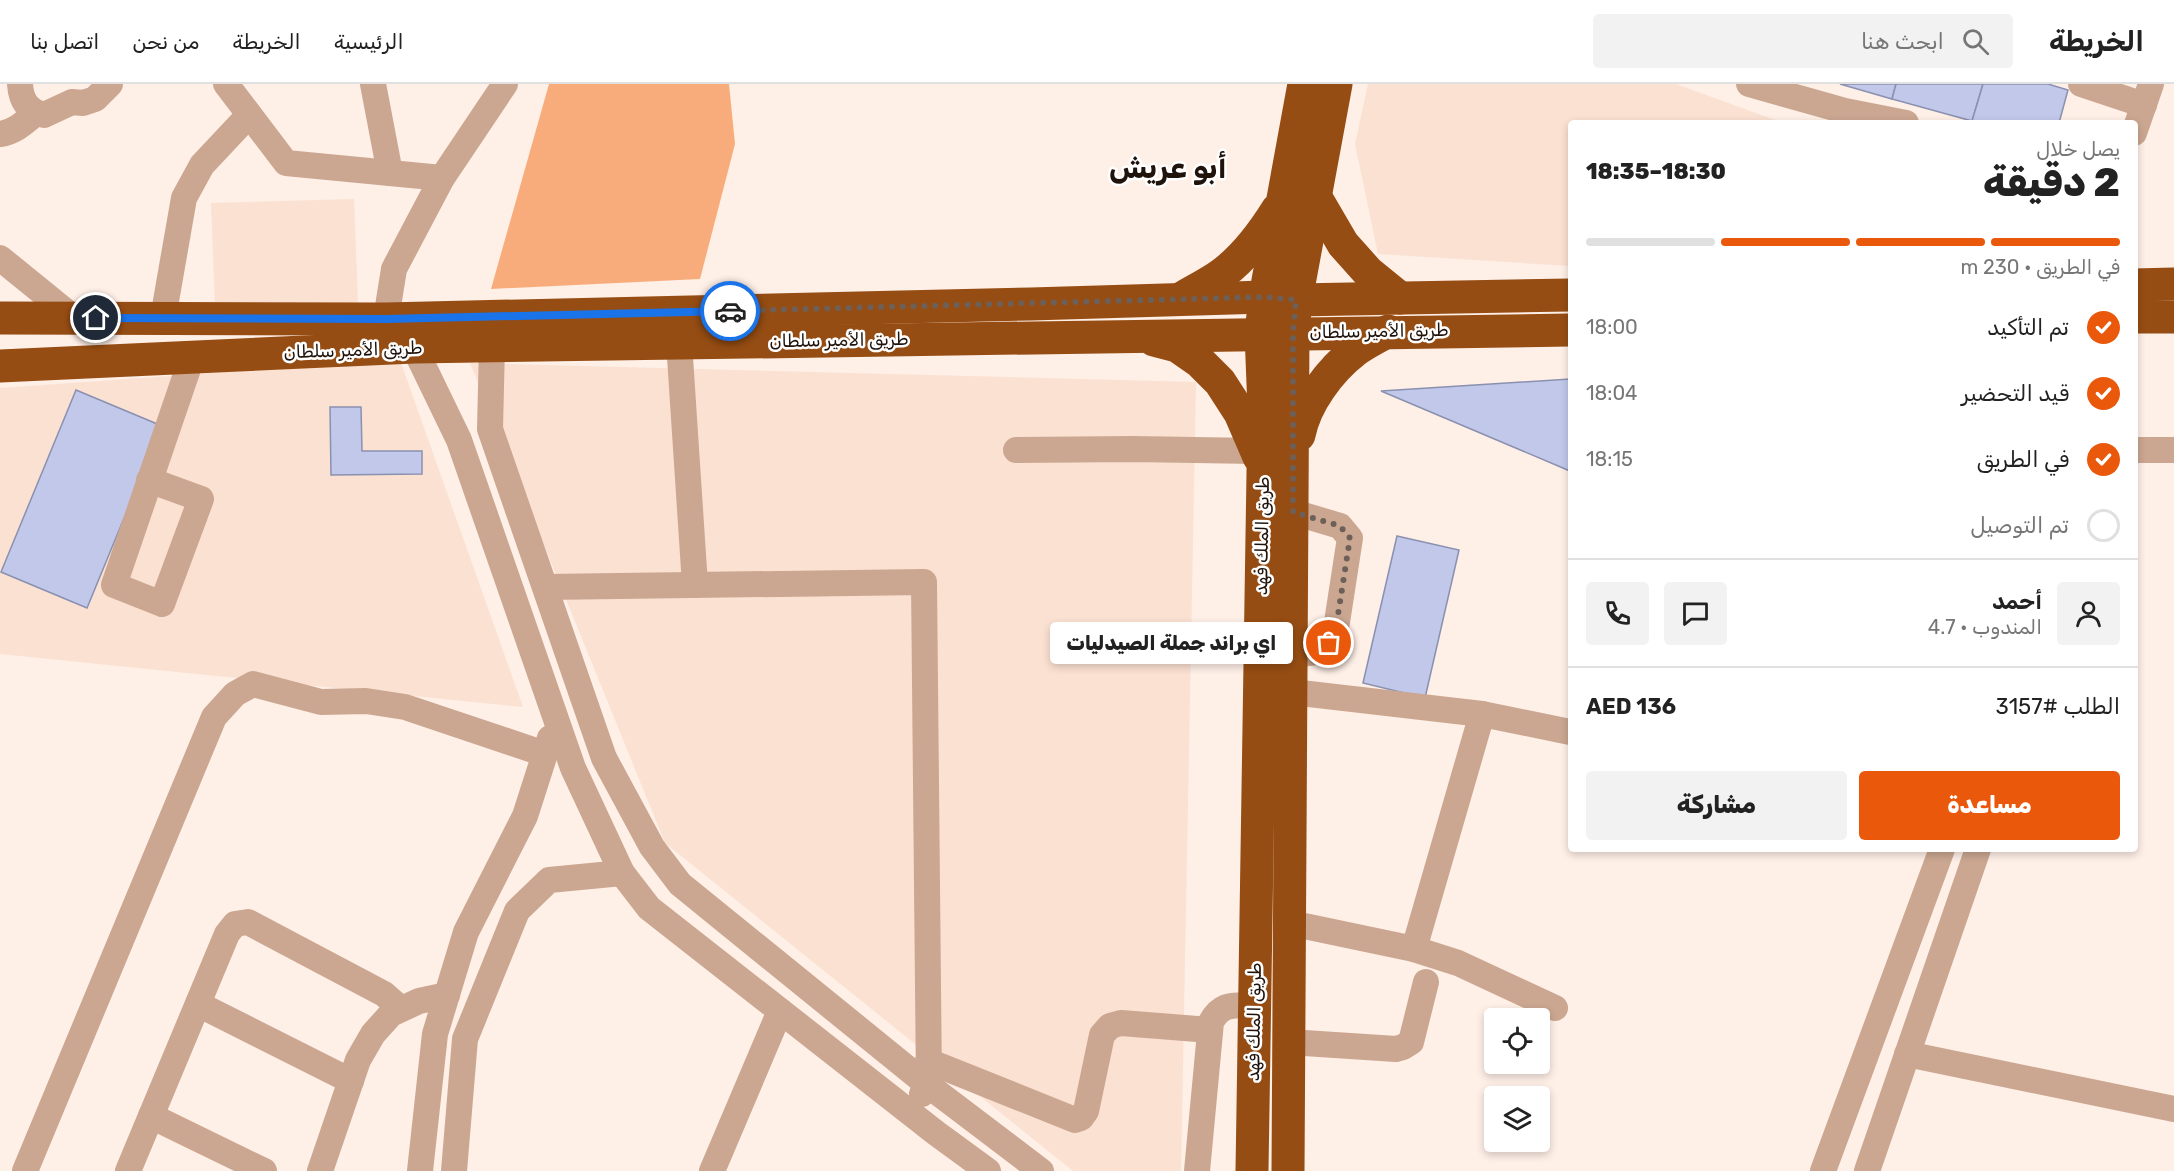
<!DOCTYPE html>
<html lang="ar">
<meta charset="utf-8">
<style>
body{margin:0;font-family:Rubik,Vazirmatn,sans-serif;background:#f2f2f2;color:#222;direction:rtl;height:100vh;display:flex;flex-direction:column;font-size:22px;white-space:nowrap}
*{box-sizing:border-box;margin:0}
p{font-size:20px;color:#767676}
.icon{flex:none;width:33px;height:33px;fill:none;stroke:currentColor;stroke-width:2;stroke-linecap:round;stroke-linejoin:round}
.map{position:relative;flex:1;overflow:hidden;direction:ltr}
.panel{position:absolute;left:1568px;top:36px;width:570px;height:732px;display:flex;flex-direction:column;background:#fff;border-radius:6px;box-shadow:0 3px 9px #0003;direction:rtl}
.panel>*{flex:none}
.fabs{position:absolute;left:1484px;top:924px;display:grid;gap:12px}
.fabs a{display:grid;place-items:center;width:66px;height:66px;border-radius:6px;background:#fff;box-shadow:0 3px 9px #0003;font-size:30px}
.pin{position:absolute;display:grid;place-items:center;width:51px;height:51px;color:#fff;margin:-26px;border:3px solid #fff;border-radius:50%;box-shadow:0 2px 6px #0007}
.courier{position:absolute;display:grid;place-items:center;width:60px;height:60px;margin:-30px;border:4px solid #1a73e8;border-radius:50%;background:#fff;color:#222;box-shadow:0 2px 8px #0007}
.bubble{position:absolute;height:42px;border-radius:6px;background:#fff;box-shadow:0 3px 9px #0003;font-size:20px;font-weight:800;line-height:42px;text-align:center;direction:rtl}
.headline em{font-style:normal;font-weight:800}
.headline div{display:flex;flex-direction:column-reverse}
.headline{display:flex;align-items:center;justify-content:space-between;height:102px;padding:0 18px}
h1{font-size:39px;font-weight:800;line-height:45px}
.bar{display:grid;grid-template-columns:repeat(4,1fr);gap:9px 6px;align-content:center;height:72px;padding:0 18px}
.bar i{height:8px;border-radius:4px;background:#e0e0e0}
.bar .selected{background:#ea580c}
.bar p{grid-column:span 4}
.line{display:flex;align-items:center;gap:15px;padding:0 18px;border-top:2px solid #e0e0e0}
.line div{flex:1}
.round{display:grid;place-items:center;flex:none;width:63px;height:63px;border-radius:6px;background:#f2f2f2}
ol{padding:0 18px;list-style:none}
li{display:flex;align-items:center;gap:18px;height:66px}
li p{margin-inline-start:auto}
li .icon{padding:6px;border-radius:50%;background:#ea580c;color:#fff;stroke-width:4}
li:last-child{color:#767676}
li i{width:33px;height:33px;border:3px solid #e0e0e0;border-radius:50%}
.action{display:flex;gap:12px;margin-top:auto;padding:12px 18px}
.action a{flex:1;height:69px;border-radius:6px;background:#ea580c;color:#fff;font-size:24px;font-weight:800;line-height:69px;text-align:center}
.action a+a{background:#f2f2f2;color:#222}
header{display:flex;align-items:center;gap:36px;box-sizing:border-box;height:84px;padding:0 30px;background:#fff;border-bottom:2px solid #e0e0e0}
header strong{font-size:28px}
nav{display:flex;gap:33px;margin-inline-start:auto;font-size:21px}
.search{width:420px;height:54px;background:#f2f2f2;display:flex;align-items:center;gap:15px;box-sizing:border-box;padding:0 21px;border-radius:6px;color:#767676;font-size:22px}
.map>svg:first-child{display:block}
</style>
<header>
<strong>الخريطة</strong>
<div class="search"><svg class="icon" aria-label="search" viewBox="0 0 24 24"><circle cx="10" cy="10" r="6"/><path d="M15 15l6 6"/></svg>ابحث هنا</div>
<nav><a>الرئيسية</a><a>الخريطة</a><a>من نحن</a><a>اتصل بنا</a></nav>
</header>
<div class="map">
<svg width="2174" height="1087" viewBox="0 0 2174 1087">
<rect width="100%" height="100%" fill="#feefe7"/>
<!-- built -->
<g fill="#fbe1d2">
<path d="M 1368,0 L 1676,0 L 1775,36 L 1789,39 L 1570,39 L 1570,182 L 1378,170 L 1355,60 Z"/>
<path d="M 354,115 L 358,219 L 215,223 L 211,119 Z"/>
<path d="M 400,276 L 523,623 L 0,570 L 0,304 Z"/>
<path d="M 470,279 L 1196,298 L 1181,1087 L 1073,1087 L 665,759 Z"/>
</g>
<!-- green -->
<path fill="#f9ac7b" d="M 549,0 L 729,0 L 735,60 L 700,195 L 491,205 Z"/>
<!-- building -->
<g fill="#c1c8ea" stroke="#8a90b0" stroke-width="1.5">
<path d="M 1840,0 L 1896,0 L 1892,15 Z"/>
<path d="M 1896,0 L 1983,0 L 1972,37 L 1892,15 Z"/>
<path d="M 1983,0 L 2048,0 L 2068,6 L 2059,39 L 1978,39 L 1972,37 Z"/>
<path d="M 1570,295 L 1570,387 L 1381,307 Z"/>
<path d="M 76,306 L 162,342 L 87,524 L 1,488 Z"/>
<path d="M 330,323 L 361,323 L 362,367 L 422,367 L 422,390 L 331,391 Z"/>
<path d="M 1397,452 L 1459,466 L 1425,614 L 1363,599 Z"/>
</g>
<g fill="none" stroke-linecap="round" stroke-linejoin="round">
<!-- minor -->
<g stroke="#cba791" stroke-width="26">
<path d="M 20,0 C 21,17 28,27 44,31 L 72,18 L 83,19 L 95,15 L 110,0"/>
<path d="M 226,0 L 286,79 L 442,94"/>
<path d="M 373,0 L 390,89"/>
<path d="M 1749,0 L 1845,27 L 1906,39"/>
<path d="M 2081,0 L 2144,21"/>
<path d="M 2134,49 L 2151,0"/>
<path d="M 0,50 C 15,48 25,38 36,29"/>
<path d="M 0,174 L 74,234"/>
<path d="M 163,234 L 184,114 L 202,81 L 249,31"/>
<path d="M 386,235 L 394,185 L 442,94 L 505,0"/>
<path d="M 679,258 L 695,501"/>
<path d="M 492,261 L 490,345 L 604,674 L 652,763 L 680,800 L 929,1002 L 1041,1087"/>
<path d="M 414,263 L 459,356 L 573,684 L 622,789 L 649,824 L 936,1049 L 988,1087"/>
<path d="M 1016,366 L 1133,365 L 1256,367"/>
<path d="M 2134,366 L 2174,366"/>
<path d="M 149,396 L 201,415 L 162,520 L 114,501 L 192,273"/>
<path d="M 545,503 L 924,498 L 929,1002 L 922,1010"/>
<path d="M 1292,571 L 1316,568 L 1322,564 L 1335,551 L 1350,454 L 1340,442 L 1293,428"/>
<path d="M 1292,608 L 1482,630 L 1570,648"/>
<path d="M 1290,839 L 1414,865 L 1458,879 L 1555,924"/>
<path d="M 1414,865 L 1482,630"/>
<path d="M 198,920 L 351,997"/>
<path d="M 1289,958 L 1396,965 L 1403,963 L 1411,958 L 1426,898"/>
<path d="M 1907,970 L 2174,1025"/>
<path d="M 928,977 L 1075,1036 L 1081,1034 L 1086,1027 L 1102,951 L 1110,942 L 1121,939 L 1210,946"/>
<path d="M 151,1032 L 264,1087"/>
<path d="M 25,1087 L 214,633 L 235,610 L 253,600 L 321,618 L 366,617 L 405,623 L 545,670"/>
<path d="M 128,1087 L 227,850 L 235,840 L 248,838 L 384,910 L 401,925"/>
<path d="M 320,1087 L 358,976 L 373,950 L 391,930 L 419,917 L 447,911"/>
<path d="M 420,1087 L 435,950 L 466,848 L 525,732 L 550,654"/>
<path d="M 454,1087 L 465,955 L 517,827 L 549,796 L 622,789"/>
<path d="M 712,1087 L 780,927"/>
<path d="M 1197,1087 L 1211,938 C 1222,918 1234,922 1254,921"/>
<path d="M 1823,1087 L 1942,765"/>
<path d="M 1867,1087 L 1978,765"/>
</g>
<!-- highway -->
<g stroke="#964d13" stroke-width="33">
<path d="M 1315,112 L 1343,160 L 1368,188 L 1400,214"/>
<path d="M 2134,201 L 2174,200"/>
<path d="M 1182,214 C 1195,206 1210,199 1222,190 C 1245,173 1262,150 1277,126"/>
<path d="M 2134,233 L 2174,233"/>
<path d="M 0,234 L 386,235 L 1031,220 L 1265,213 L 1296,216 L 1570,211"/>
<path d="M 1154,256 L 1177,262 L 1200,278 L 1220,298 L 1240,329 L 1259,373"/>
<path d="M 0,282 L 414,263 L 1570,246"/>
<path d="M 1299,351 C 1305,319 1330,286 1356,266 C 1365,259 1378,253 1388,247"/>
<path d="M 1252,1087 L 1264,325 L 1261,249 L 1265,213 L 1304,0"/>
<path d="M 1288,1087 L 1293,248 L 1296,216 L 1336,0"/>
</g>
</g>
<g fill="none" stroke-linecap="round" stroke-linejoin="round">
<!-- done -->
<path stroke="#6d6059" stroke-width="6" stroke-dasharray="0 10.8" d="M 730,227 L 1265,213 L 1296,216 L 1293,249 L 1293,428 L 1340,442 L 1350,454 L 1335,550 L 1329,559"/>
<!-- route -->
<path stroke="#1a73e8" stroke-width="8" d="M 96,234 L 386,235 L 730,227"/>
</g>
<g text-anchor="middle" stroke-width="5" stroke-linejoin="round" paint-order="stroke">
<!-- street labels -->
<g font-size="18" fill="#1f130c" stroke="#fff">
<text transform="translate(1379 247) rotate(-1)" y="6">طريق الأمير سلطان</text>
<text transform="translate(839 256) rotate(-1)" y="6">طريق الأمير سلطان</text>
<text transform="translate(353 266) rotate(-2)" y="6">طريق الأمير سلطان</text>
<text transform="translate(1262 452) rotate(-89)" y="6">طريق الملك فهد</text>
<text transform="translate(1254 938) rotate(-89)" y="6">طريق الملك فهد</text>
</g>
<!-- town labels -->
<g font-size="30" font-weight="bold" fill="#1f130c" stroke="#fff">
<text x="1168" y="94">أبو عريش</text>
</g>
</g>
</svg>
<div class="fabs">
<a><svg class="icon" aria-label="locate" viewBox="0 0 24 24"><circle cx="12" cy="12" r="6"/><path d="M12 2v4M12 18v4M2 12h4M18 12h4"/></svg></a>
<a><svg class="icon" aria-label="layers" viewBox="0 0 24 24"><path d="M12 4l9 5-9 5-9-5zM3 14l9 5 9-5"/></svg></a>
</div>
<div class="pin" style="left:1329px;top:559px;background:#ea580c"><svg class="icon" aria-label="bag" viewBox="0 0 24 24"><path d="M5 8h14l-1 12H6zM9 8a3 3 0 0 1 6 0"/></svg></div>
<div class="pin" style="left:96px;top:234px;background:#1f2937"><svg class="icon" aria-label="home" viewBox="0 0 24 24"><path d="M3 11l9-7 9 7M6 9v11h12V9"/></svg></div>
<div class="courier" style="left:730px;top:227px"><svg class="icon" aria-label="car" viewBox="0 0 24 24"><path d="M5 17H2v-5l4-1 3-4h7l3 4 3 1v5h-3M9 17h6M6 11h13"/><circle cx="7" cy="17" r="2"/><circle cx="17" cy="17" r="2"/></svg></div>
<div class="bubble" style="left:1050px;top:538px;width:243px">اي براند جملة الصيدليات</div>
<section class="panel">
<div class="headline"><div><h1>2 دقيقة</h1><p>يصل خلال</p></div><em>18:30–18:35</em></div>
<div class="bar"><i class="selected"></i><i class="selected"></i><i class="selected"></i><i></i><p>في الطريق · 230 m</p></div>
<ol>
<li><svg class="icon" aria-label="check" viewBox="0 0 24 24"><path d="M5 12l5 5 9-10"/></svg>تم التأكيد<p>18:00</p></li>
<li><svg class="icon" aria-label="check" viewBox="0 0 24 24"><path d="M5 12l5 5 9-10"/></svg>قيد التحضير<p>18:04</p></li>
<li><svg class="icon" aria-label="check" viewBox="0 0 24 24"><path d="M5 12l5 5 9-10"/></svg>في الطريق<p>18:15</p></li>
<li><i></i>تم التوصيل</li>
</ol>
<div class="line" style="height:108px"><a class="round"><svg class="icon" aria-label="person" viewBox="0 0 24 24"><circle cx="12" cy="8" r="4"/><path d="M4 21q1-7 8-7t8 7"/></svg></a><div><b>أحمد</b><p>المندوب · 4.7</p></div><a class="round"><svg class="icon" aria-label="chat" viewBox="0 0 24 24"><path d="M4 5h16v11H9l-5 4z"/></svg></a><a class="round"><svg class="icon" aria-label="phone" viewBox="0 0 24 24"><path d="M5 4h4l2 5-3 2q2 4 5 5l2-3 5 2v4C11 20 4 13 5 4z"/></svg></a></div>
<div class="line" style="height:78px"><div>الطلب #3157</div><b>AED 136</b></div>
<div class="action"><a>مساعدة</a><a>مشاركة</a></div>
</section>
</div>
